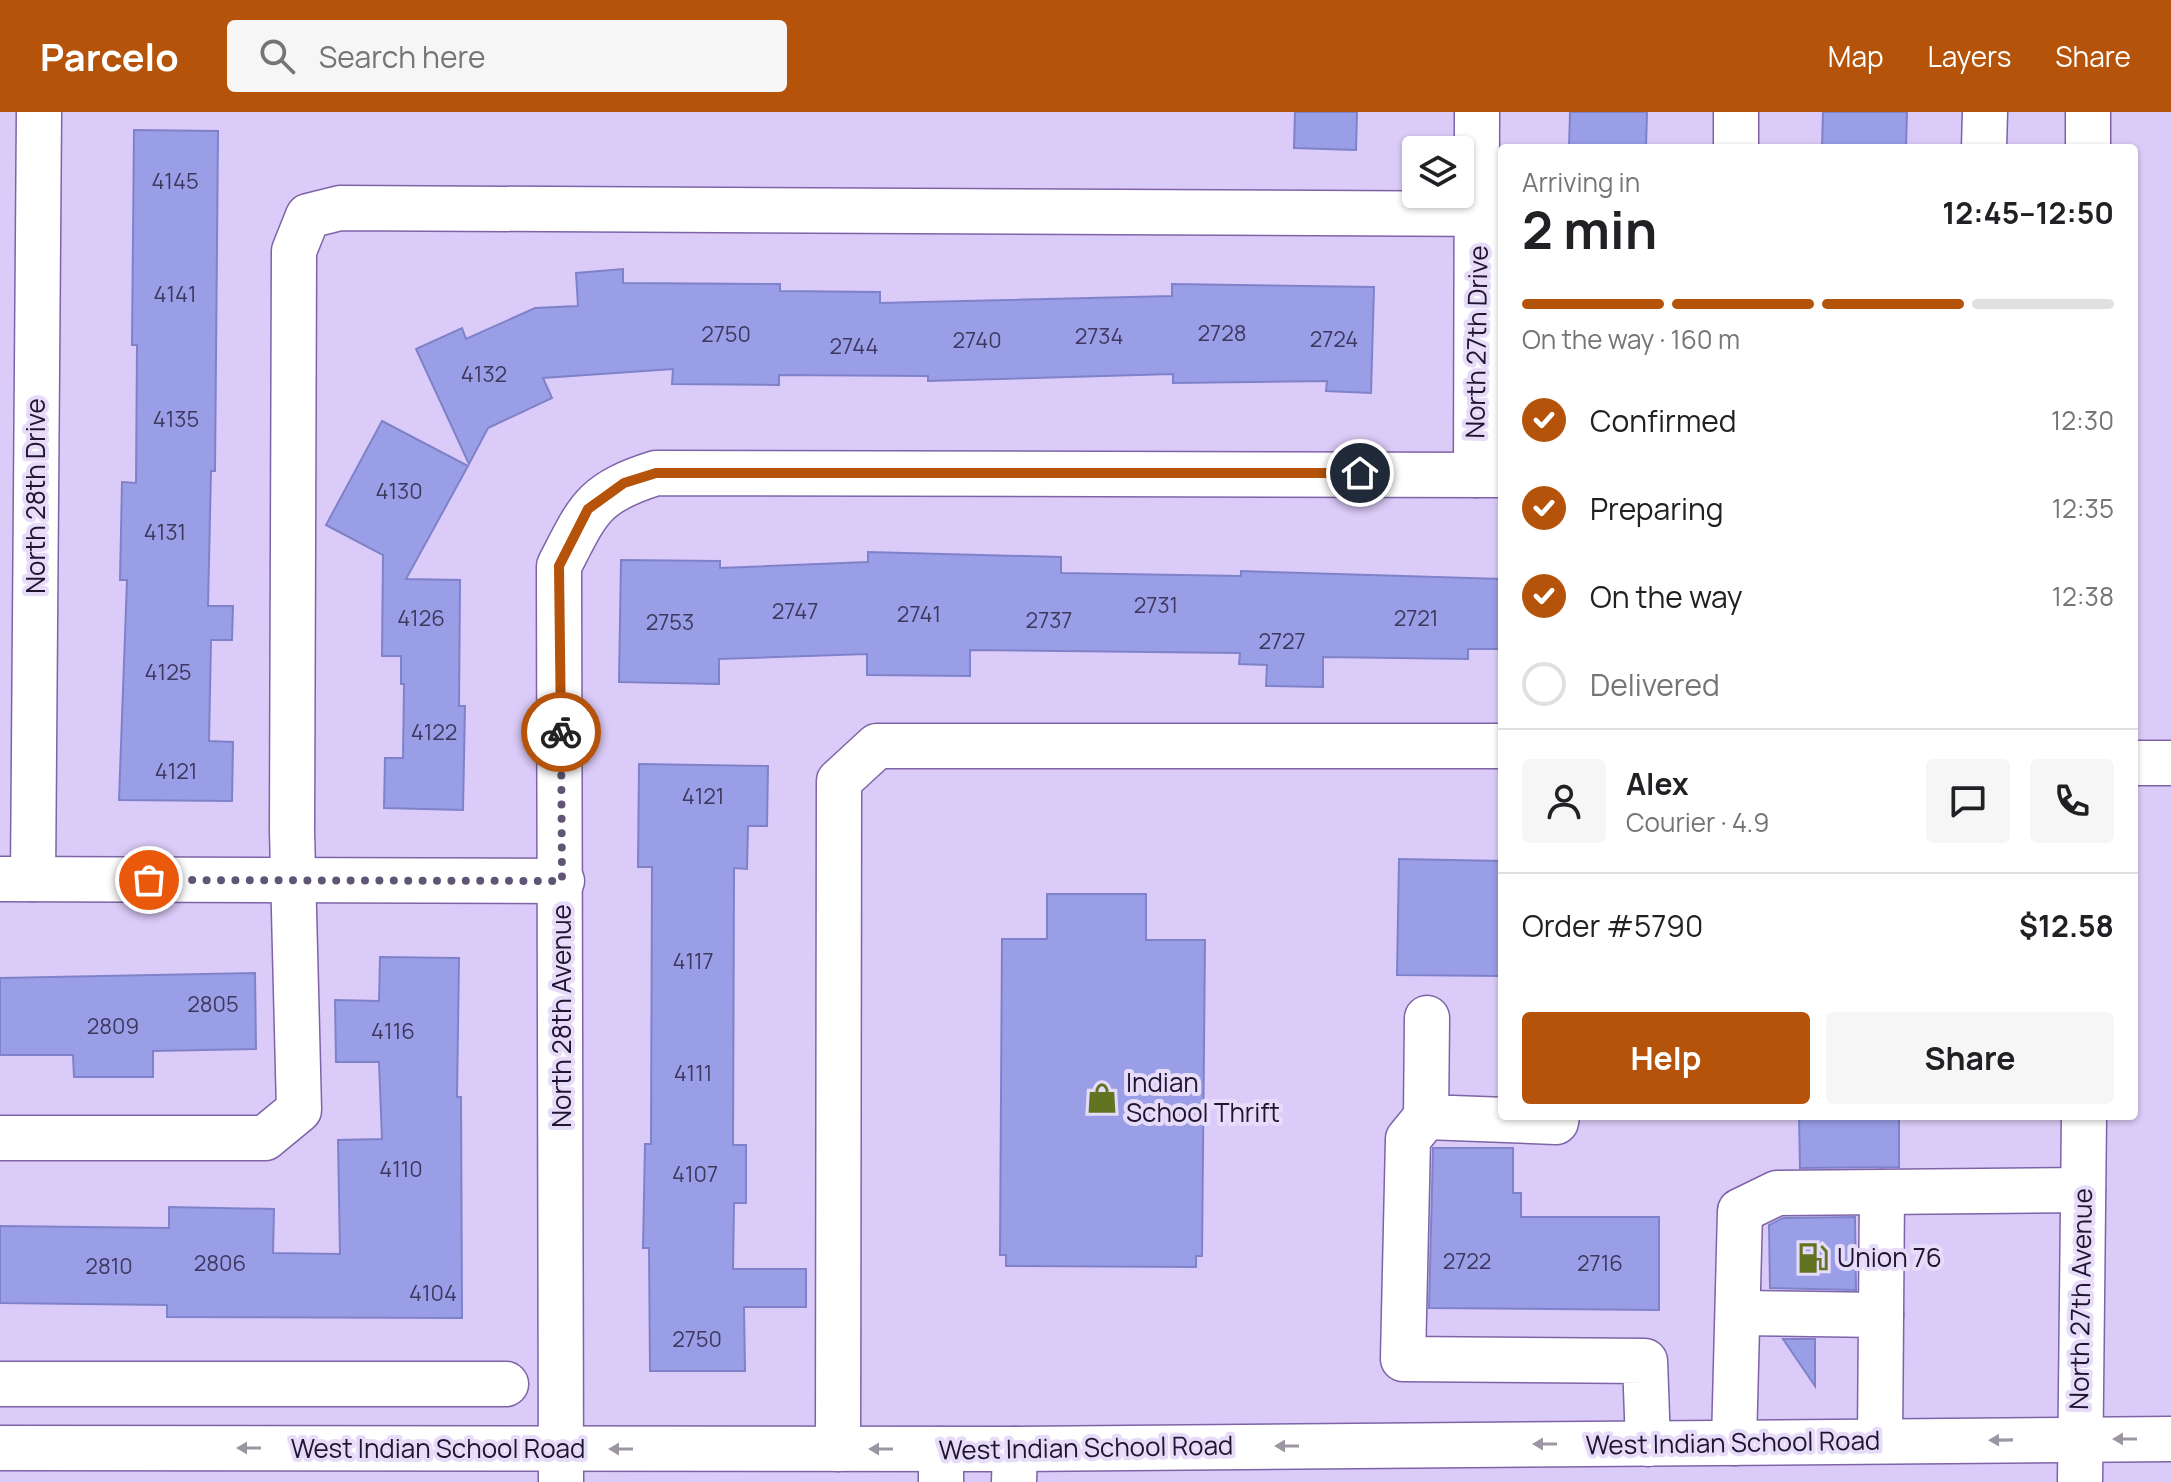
<!DOCTYPE html>
<meta charset="utf-8">
<style>
body{margin:0;font-family:Manrope,sans-serif;background:#f6f6f6;color:#202124;height:100vh;display:flex;flex-direction:column;font-size:30px;white-space:nowrap}
*{box-sizing:border-box;margin:0}
p{font-size:26px;color:#757577}
.icon{flex:none;width:44px;height:44px;fill:none;stroke:currentColor;stroke-width:2;stroke-linecap:round;stroke-linejoin:round}
.map{position:relative;flex:1;overflow:hidden}
.drawer{position:absolute;left:1498px;top:32px;width:640px;height:976px;display:flex;flex-direction:column;background:#fff;border-radius:8px;box-shadow:0 2px 6px #0004}
.drawer>*{flex:none}
.buttons{position:absolute;left:1402px;top:24px;display:grid;gap:16px}
.buttons a{display:grid;place-items:center;width:72px;height:72px;border-radius:8px;background:#fff;box-shadow:0 2px 6px #0004;font-size:40px}
.pin{position:absolute;display:grid;place-items:center;width:68px;height:68px;color:#fff;margin:-34px;border:4px solid #fff;border-radius:50%;box-shadow:0 2px 8px #0007}
.courier{position:absolute;display:grid;place-items:center;width:80px;height:80px;margin:-40px;border:6px solid #b45309;border-radius:50%;background:#fff;color:#222;box-shadow:0 2px 10px #0007}
.summary em{font-style:normal;font-weight:700}
.summary div{display:flex;flex-direction:column-reverse}
.summary{display:flex;align-items:center;justify-content:space-between;height:136px;padding:0 24px}
h1{font-size:52px;font-weight:700;line-height:60px}
.bar{display:grid;grid-template-columns:repeat(4,1fr);gap:12px 8px;align-content:center;height:96px;padding:0 24px}
.bar i{height:10px;border-radius:6px;background:#e0e0e0}
.bar .active{background:#b45309}
.bar p{grid-column:span 4}
.line{display:flex;align-items:center;gap:20px;padding:0 24px;border-top:2px solid #e0e0e0}
.line div{flex:1}
.round{display:grid;place-items:center;flex:none;width:84px;height:84px;border-radius:8px;background:#f6f6f6}
ol{padding:0 24px;list-style:none}
li{display:flex;align-items:center;gap:24px;height:88px}
li p{margin-inline-start:auto}
li .icon{padding:8px;border-radius:50%;background:#b45309;color:#fff;stroke-width:4}
li:last-child{color:#757577}
li i{width:44px;height:44px;border:4px solid #e0e0e0;border-radius:50%}
.action{display:flex;gap:16px;margin-top:auto;padding:16px 24px}
.action a{flex:1;height:92px;border-radius:8px;background:#b45309;color:#fff;font-size:32px;font-weight:700;line-height:92px;text-align:center}
.action a+a{background:#f6f6f6;color:#202124}
header{display:flex;align-items:center;gap:48px;box-sizing:border-box;height:112px;padding:0 40px;background:#b45309;color:#fff}
header strong{font-size:38px}
nav{display:flex;gap:44px;margin-inline-start:auto;font-size:28px}
.search{width:560px;height:72px;background:#f6f6f6;display:flex;align-items:center;gap:20px;box-sizing:border-box;padding:0 28px;border-radius:8px;color:#757577;font-size:30px}
.map>svg:first-child{display:block}
</style>
<header>
<strong>Parcelo</strong>
<div class="search"><svg class="icon" aria-label="search" viewBox="0 0 24 24"><circle cx="10" cy="10" r="6"/><path d="M15 15l6 6"/></svg>Search here</div>
<nav><a>Map</a><a>Layers</a><a>Share</a></nav>
</header>
<div class="map">
<svg width="2171" height="1370" viewBox="0 0 2171 1370">
<rect width="100%" height="100%" fill="#dbcbf8"/>
<!-- building -->
<g fill="#9a9ee7" stroke="#7f82c9" stroke-width="2">
<path d="M 1295,0 L 1357,0 L 1356,38 L 1294,36 Z"/>
<path d="M 1570,0 L 1647,0 L 1646,36 L 1569,36 Z"/>
<path d="M 1823,0 L 1907,0 L 1906,36 L 1822,36 Z"/>
<path d="M 134,18 L 218,19 L 215,359 L 211,359 L 208,494 L 233,494 L 232,528 L 211,528 L 209,629 L 233,630 L 232,689 L 119,688 L 127,468 L 120,468 L 122,370 L 136,371 L 137,233 L 132,233 Z"/>
<path d="M 623,157 L 623,171 L 780,172 L 780,179 L 880,180 L 880,191 L 1172,184 L 1172,172 L 1374,175 L 1371,281 L 1326,279 L 1327,269 L 1173,271 L 1173,262 L 928,269 L 928,264 L 779,263 L 779,273 L 672,272 L 673,257 L 543,266 L 552,286 L 488,316 L 469,352 L 416,237 L 462,216 L 466,227 L 535,196 L 578,194 L 576,161 Z"/>
<path d="M 382,309 L 468,354 L 406,467 L 460,468 L 459,594 L 465,594 L 463,698 L 384,696 L 385,646 L 403,646 L 404,572 L 401,572 L 401,544 L 382,544 L 383,443 L 326,413 Z"/>
<path d="M 868,440 L 1061,445 L 1061,461 L 1241,464 L 1241,459 L 1502,467 L 1502,537 L 1468,537 L 1468,547 L 1323,545 L 1323,575 L 1266,574 L 1267,553 L 1239,552 L 1240,541 L 970,538 L 970,564 L 867,563 L 867,542 L 719,547 L 719,572 L 619,570 L 621,448 L 720,449 L 720,456 L 868,450 Z"/>
<path d="M 639,652 L 768,654 L 767,714 L 748,714 L 747,757 L 734,756 L 733,1033 L 746,1033 L 746,1091 L 734,1091 L 733,1157 L 806,1157 L 806,1195 L 744,1195 L 745,1259 L 650,1259 L 649,1136 L 643,1136 L 645,1032 L 651,1032 L 652,755 L 638,755 Z"/>
<path d="M 1399,747 L 1502,749 L 1502,864 L 1397,863 Z"/>
<path d="M 1047,782 L 1146,782 L 1146,828 L 1205,828 L 1202,1144 L 1196,1144 L 1196,1155 L 1006,1154 L 1006,1143 L 1000,1143 L 1002,827 L 1047,827 Z"/>
<path d="M 380,845 L 459,846 L 457,985 L 461,985 L 462,1206 L 167,1205 L 167,1193 L 0,1191 L 0,1114 L 169,1116 L 169,1095 L 274,1097 L 273,1141 L 340,1142 L 338,1028 L 382,1027 L 379,950 L 336,950 L 335,888 L 379,889 Z"/>
<path d="M 255,861 L 256,937 L 153,939 L 153,965 L 74,965 L 73,943 L 0,943 L 0,866 Z"/>
<path d="M 1799,1004 L 1899,1004 L 1899,1055 L 1800,1056 Z"/>
<path d="M 1433,1036 L 1513,1036 L 1513,1081 L 1521,1081 L 1521,1105 L 1659,1105 L 1659,1198 L 1429,1196 Z"/>
<path d="M 1855,1105 L 1856,1178 L 1770,1176 L 1769,1113 L 1783,1106 Z"/>
<path d="M 1783,1227 L 1815,1227 L 1815,1274 Z"/>
</g>
<g fill="none" stroke-linecap="round" stroke-linejoin="round">
<defs>
<g id="minor">
<path d="M 1736,36 L 1736,0"/>
<path d="M 1984,36 L 1985,0"/>
<path d="M 1476,363 L 1477,0"/>
<path d="M 2134,651 L 2171,651"/>
<path d="M 0,767 L 562,769"/>
<path d="M 33,767 L 39,0"/>
<path d="M 1427,906 L 1426,1005 L 1556,1010 L 1557,1004"/>
<path d="M 1426,1005 L 1408,1027 L 1403,1247 L 1645,1249 L 1648,1332"/>
<path d="M 0,1026 L 265,1026 L 299,998 L 292,719 L 294,139 L 308,104 L 340,96 L 1502,102"/>
<path d="M 1738,1201 L 1881,1203 L 1880,1329"/>
<path d="M 1881,1203 L 1882,1080"/>
<path d="M 0,1272 L 506,1272"/>
<path d="M 1734,1331 L 1740,1099 L 1777,1081 L 2083,1078"/>
<path d="M 838,1337 L 839,669 L 877,634 L 1502,634"/>
<path d="M 941,1337 L 941,1370"/>
<path d="M 561,1370 L 559,454 C 588,398 592,381 656,361 L 1502,363"/>
<path d="M 1014,1370 L 1015,1337"/>
</g>
<g id="major">
<path d="M 2088,36 L 2088,0"/>
<path d="M 0,1336 L 1015,1337 L 2171,1327"/>
<path d="M 2080,1370 L 2084,1004"/>
</g>
</defs>
<!-- minor casing -->
<use href="#minor" stroke="#7e64a7" stroke-width="47"/>
<!-- major casing -->
<use href="#major" stroke="#7e64a7" stroke-width="47"/>
<!-- minor -->
<use href="#minor" stroke="#fff" stroke-width="44"/>
<!-- major -->
<use href="#major" stroke="#fff" stroke-width="44"/>
</g>
<!-- one-way arrows -->
<defs><path id="oneway-solid" d="M-6-.8H1V-3.2L6.5 0L1 3.2V.8H-6Z" transform="scale(2)"/></defs>
<g fill="#9b96a2">
<use href="#oneway-solid" transform="translate(2125 1327) rotate(180)"/>
<use href="#oneway-solid" transform="translate(2001 1328) rotate(179)"/>
<use href="#oneway-solid" transform="translate(1545 1332) rotate(180)"/>
<use href="#oneway-solid" transform="translate(1287 1334) rotate(180)"/>
<use href="#oneway-solid" transform="translate(249 1336) rotate(-180)"/>
<use href="#oneway-solid" transform="translate(621 1337) rotate(180)"/>
<use href="#oneway-solid" transform="translate(881 1337) rotate(180)"/>
</g>
<g fill="none" stroke-linecap="round" stroke-linejoin="round">
<!-- done -->
<path stroke="#615576" stroke-width="8" stroke-dasharray="0 14.4" d="M 149,768 L 562,769 L 561,620"/>
<!-- route -->
<path stroke="#b45309" stroke-width="10" d="M 561,620 L 559,454 L 588,397 L 624,371 L 656,361 L 1360,361"/>
</g>
<!-- icons -->
<defs>
<symbol id="shop-bare" viewBox="-9 -9 18 18"><path d="M-5-2.5h2.3a2.7 3.5 0 0 1 5.4 0H5L5.5 6h-11ZM-1.5-2.5h3a1.5 2.3 0 0 0-3 0Z" fill="#627422" stroke="#e6dcfa" stroke-width="2.5" paint-order="stroke"/></symbol>
<symbol id="fuel-bare" viewBox="-9 -9 18 18"><path d="M-5.5-6h7V0h2V4h1.3V-2.5L3-4.5l.8-.8L6-3V5H2.5V1h-1V6h-7ZM-4.2-4.7v3.2H.2V-4.7Z" fill="#627422" stroke="#e6dcfa" stroke-width="2.5" paint-order="stroke"/></symbol>
</defs>
<g fill-rule="evenodd">
<use href="#shop-bare" x="1080" y="964" width="44" height="44"/>
<use href="#fuel-bare" x="1791" y="1124" width="44" height="44"/>
</g>
<g text-anchor="middle" stroke-width="8" stroke-linejoin="round" paint-order="stroke">
<!-- number labels -->
<g font-size="22" fill="#3e375e">
<text x="175" y="77">4145</text>
<text x="175" y="190">4141</text>
<text x="1222" y="229">2728</text>
<text x="726" y="230">2750</text>
<text x="1099" y="232">2734</text>
<text x="1334" y="235">2724</text>
<text x="977" y="236">2740</text>
<text x="854" y="242">2744</text>
<text x="484" y="270">4132</text>
<text x="176" y="315">4135</text>
<text x="399" y="387">4130</text>
<text x="165" y="428">4131</text>
<text x="1156" y="501">2731</text>
<text x="795" y="507">2747</text>
<text x="919" y="510">2741</text>
<text x="421" y="514">4126</text>
<text x="1416" y="514">2721</text>
<text x="1049" y="516">2737</text>
<text x="670" y="518">2753</text>
<text x="1282" y="537">2727</text>
<text x="168" y="568">4125</text>
<text x="434" y="628">4122</text>
<text x="176" y="667">4121</text>
<text x="703" y="692">4121</text>
<text x="693" y="857">4117</text>
<text x="213" y="900">2805</text>
<text x="113" y="922">2809</text>
<text x="393" y="927">4116</text>
<text x="693" y="969">4111</text>
<text x="401" y="1065">4110</text>
<text x="695" y="1070">4107</text>
<text x="1467" y="1157">2722</text>
<text x="220" y="1159">2806</text>
<text x="1600" y="1159">2716</text>
<text x="109" y="1162">2810</text>
<text x="433" y="1189">4104</text>
<text x="697" y="1235">2750</text>
</g>
<!-- street labels -->
<g font-size="26" fill="#201530" stroke="#e6dcfa">
<text transform="translate(1477 230) rotate(-89)" y="9">North 27th Drive</text>
<text transform="translate(36 384) rotate(-90)" y="9">North 28th Drive</text>
<text transform="translate(562 904) rotate(-90)" y="9">North 28th Avenue</text>
<text transform="translate(2081 1187) rotate(-89)" y="9">North 27th Avenue</text>
<text transform="translate(1733 1331) rotate(-1)" y="9">West Indian School Road</text>
<text transform="translate(1086 1336) rotate(-1)" y="9">West Indian School Road</text>
<text x="438" y="1346">West Indian School Road</text>
</g>
<!-- poi labels -->
<g font-size="26" fill="#201530" stroke="#e6dcfa" text-anchor="start">
<text x="1126" y="980">Indian<tspan x="1126" dy="30">School Thrift</tspan></text>
<text x="1837" y="1155">Union 76</text>
</g>
</g>
</svg>
<div class="buttons">
<a><svg class="icon" aria-label="layers" viewBox="0 0 24 24"><path d="M12 4l9 5-9 5-9-5zM3 14l9 5 9-5"/></svg></a>
</div>
<div class="pin" style="left:149px;top:768px;background:#ea580c"><svg class="icon" aria-label="bag" viewBox="0 0 24 24"><path d="M5 8h14l-1 12H6zM9 8a3 3 0 0 1 6 0"/></svg></div>
<div class="pin" style="left:1360px;top:361px;background:#1f2937"><svg class="icon" aria-label="home" viewBox="0 0 24 24"><path d="M3 11l9-7 9 7M6 9v11h12V9"/></svg></div>
<div class="courier" style="left:561px;top:620px"><svg class="icon" aria-label="bike" viewBox="0 0 24 24"><circle cx="6" cy="16" r="4"/><circle cx="18" cy="16" r="4"/><path d="M6 16l4-8h5l3 8M10 8l3 8H6M13 5h3"/></svg></div>
<section class="drawer">
<div class="summary"><div><h1>2 min</h1><p>Arriving in</p></div><em>12:45–12:50</em></div>
<div class="bar"><i class="active"></i><i class="active"></i><i class="active"></i><i></i><p>On the way · 160 m</p></div>
<ol>
<li><svg class="icon" aria-label="check" viewBox="0 0 24 24"><path d="M5 12l5 5 9-10"/></svg>Confirmed<p>12:30</p></li>
<li><svg class="icon" aria-label="check" viewBox="0 0 24 24"><path d="M5 12l5 5 9-10"/></svg>Preparing<p>12:35</p></li>
<li><svg class="icon" aria-label="check" viewBox="0 0 24 24"><path d="M5 12l5 5 9-10"/></svg>On the way<p>12:38</p></li>
<li><i></i>Delivered</li>
</ol>
<div class="line" style="height:144px"><a class="round"><svg class="icon" aria-label="person" viewBox="0 0 24 24"><circle cx="12" cy="8" r="4"/><path d="M4 21q1-7 8-7t8 7"/></svg></a><div><b>Alex</b><p>Courier · 4.9</p></div><a class="round"><svg class="icon" aria-label="chat" viewBox="0 0 24 24"><path d="M4 5h16v11H9l-5 4z"/></svg></a><a class="round"><svg class="icon" aria-label="phone" viewBox="0 0 24 24"><path d="M5 4h4l2 5-3 2q2 4 5 5l2-3 5 2v4C11 20 4 13 5 4z"/></svg></a></div>
<div class="line" style="height:104px"><div>Order #5790</div><b>$12.58</b></div>
<div class="action"><a>Help</a><a>Share</a></div>
</section>
</div>
